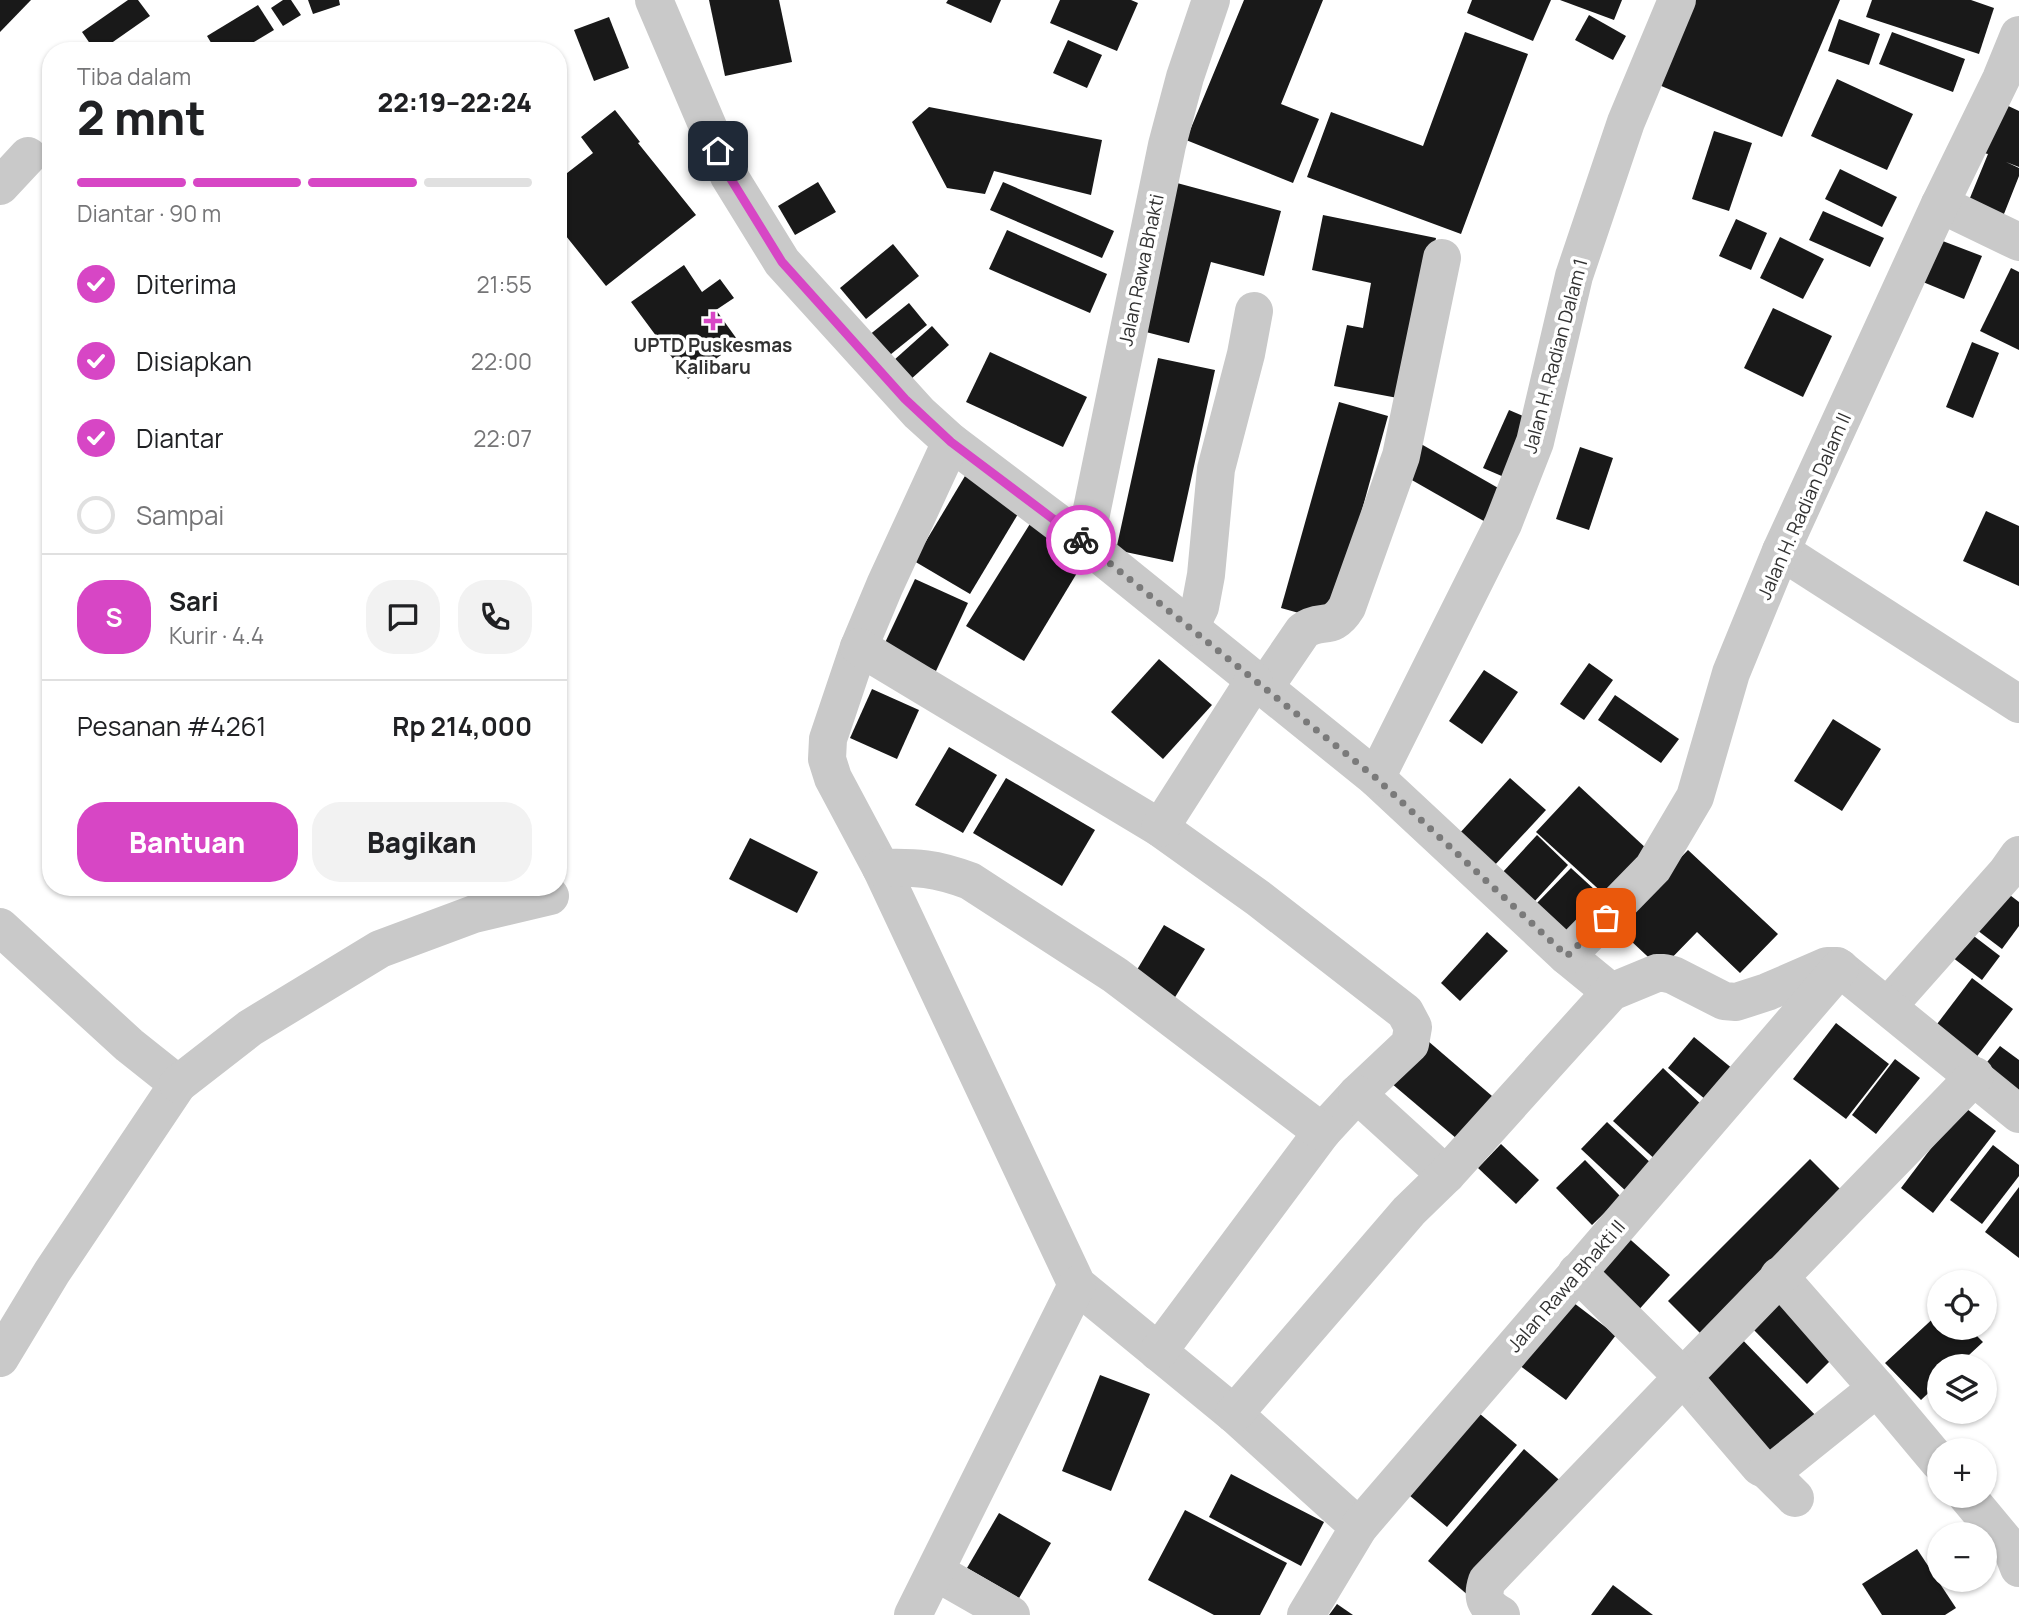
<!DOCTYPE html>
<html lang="id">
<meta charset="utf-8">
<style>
body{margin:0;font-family:Manrope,sans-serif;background:#f2f2f2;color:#202124;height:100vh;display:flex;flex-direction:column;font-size:26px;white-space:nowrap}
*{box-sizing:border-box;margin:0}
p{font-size:23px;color:#757577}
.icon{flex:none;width:38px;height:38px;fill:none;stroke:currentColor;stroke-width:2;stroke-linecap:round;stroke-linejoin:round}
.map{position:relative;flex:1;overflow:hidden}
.sheet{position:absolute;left:42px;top:42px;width:525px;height:854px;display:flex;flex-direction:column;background:#fff;border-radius:28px;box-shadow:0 2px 5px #0004}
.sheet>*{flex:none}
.tools{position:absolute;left:1927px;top:1270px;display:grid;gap:14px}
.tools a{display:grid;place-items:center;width:70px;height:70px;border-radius:50%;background:#fff;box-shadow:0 2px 5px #0004;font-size:35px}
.pin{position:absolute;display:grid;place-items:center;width:60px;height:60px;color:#fff;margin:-30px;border-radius:14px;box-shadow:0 4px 10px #0006}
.courier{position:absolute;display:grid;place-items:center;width:70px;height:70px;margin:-35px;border:5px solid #d746c5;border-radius:50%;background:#fff;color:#222;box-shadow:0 2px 9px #0007}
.overview em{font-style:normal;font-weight:800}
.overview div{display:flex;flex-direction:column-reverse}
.overview{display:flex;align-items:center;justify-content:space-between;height:119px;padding:0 35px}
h1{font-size:46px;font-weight:800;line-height:52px}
.bar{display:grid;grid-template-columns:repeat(4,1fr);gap:10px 7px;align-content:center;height:84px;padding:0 35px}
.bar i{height:9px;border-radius:5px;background:#e0e0e0}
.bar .on{background:#d746c5}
.bar p{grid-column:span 4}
.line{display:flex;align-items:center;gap:18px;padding:0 35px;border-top:2px solid #e0e0e0}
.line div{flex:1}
.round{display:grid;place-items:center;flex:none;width:74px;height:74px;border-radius:28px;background:#f2f2f2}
ol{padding:0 35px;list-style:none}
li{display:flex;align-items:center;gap:21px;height:77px}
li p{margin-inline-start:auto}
li .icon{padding:7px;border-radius:50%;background:#d746c5;color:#fff;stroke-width:4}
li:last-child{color:#757577}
li i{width:38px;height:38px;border:4px solid #e0e0e0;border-radius:50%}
.action{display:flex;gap:14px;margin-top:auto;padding:14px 35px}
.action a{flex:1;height:80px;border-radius:28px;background:#d746c5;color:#fff;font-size:28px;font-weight:800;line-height:80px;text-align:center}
.action a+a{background:#f2f2f2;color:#202124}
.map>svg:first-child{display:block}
</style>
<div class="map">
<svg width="2019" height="1615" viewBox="0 0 2019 1615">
<rect width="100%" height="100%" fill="#fff"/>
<!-- building -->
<g fill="#191919">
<path d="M 0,0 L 31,0 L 0,32 Z"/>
<path d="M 128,0 L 138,0 L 150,16 L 100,51 L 95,51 L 82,32 Z"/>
<path d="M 283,0 L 291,0 L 301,15 L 283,26 L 271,8 Z"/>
<path d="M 308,0 L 339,0 L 340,5 L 313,14 Z"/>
<path d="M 709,0 L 779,0 L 792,62 L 725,76 Z"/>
<path d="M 948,0 L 1001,0 L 991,23 L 946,3 Z"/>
<path d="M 1060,0 L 1131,0 L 1138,3 L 1117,51 L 1050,23 Z"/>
<path d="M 1244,0 L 1323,0 L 1281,104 L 1319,119 L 1293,183 L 1186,140 Z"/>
<path d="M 1472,0 L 1551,0 L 1533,41 L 1467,13 Z"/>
<path d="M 1560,0 L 1622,0 L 1614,20 Z"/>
<path d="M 1695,0 L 1840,0 L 1782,137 L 1659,85 Z"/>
<path d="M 1872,0 L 1971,0 L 1994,8 L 1979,54 L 1866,17 Z"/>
<path d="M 258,5 L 274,30 L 239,51 L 216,51 L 207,36 Z"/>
<path d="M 1589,15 L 1626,36 L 1613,60 L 1575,40 Z"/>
<path d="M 609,17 L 629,68 L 594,81 L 574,30 Z"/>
<path d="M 1839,19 L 1880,34 L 1869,65 L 1828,51 Z"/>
<path d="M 1465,32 L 1528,54 L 1461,234 L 1307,177 L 1331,112 L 1423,146 Z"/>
<path d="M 1892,32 L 1965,59 L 1953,92 L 1879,64 Z"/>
<path d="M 1068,40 L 1102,55 L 1087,88 L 1053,73 Z"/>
<path d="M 1837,79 L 1913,114 L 1887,170 L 1811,136 Z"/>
<path d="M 2004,104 L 2019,111 L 2019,167 L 2006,162 L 2019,168 L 2019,176 L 2000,224 L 1965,210 L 1988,154 L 1984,153 Z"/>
<path d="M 929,107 L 1102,140 L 1091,195 L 994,171 L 985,194 L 947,188 L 912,122 Z"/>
<path d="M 615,110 L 640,142 L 638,143 L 696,215 L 606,286 L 558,226 L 558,180 L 593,153 L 581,137 Z"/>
<path d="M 1714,131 L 1752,143 L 1729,211 L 1692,199 Z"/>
<path d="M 1840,169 L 1897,197 L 1882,227 L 1825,199 Z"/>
<path d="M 818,182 L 836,212 L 795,235 L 778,206 Z"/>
<path d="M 1003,182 L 1114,231 L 1102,258 L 990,210 Z"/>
<path d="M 1177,183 L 1281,211 L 1264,276 L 1211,262 L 1189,343 L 1138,330 Z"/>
<path d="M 1823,211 L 1884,238 L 1870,267 L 1809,240 Z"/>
<path d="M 1323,215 L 1436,238 L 1403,399 L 1334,386 L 1347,325 L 1363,328 L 1371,283 L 1312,270 Z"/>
<path d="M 1736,219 L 1767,233 L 1751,270 L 1719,256 Z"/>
<path d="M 1007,230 L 1107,274 L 1090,313 L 989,269 Z"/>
<path d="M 1780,237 L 1824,259 L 1803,299 L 1760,278 Z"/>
<path d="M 1940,240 L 1982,256 L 1964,299 L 1923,282 Z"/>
<path d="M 893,244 L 919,276 L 866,319 L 840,288 Z"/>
<path d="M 684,265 L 702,292 L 720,279 L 734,298 L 716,310 L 739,342 L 688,379 L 631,302 Z"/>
<path d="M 2011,268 L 2019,272 L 2019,350 L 1980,331 Z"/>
<path d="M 909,303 L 927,325 L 880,363 L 863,340 Z"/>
<path d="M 1773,308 L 1832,336 L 1803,397 L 1744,368 Z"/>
<path d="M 932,326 L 949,345 L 910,380 L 893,361 Z"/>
<path d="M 1972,342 L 1999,353 L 1973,418 L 1946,407 Z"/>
<path d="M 990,352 L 1087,397 L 1063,447 L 966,402 Z"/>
<path d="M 1158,358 L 1215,370 L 1173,562 L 1116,550 Z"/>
<path d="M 1339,402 L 1388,416 L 1331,622 L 1281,608 Z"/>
<path d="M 1509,410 L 1537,422 L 1511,480 L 1483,468 Z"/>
<path d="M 1421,444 L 1507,493 L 1489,524 L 1403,475 Z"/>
<path d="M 1580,447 L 1613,458 L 1589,530 L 1556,519 Z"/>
<path d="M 965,476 L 1021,509 L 970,594 L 914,561 Z"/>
<path d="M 1986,511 L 2019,526 L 2019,586 L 1963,561 Z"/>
<path d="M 1033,519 L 1089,553 L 1024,661 L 966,626 Z"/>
<path d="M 915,579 L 968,603 L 936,671 L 883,647 Z"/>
<path d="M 1159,659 L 1212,705 L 1163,759 L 1111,712 Z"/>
<path d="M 1589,663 L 1613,680 L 1584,720 L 1560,704 Z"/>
<path d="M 1484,670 L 1518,692 L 1482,744 L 1449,721 Z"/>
<path d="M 872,689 L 919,710 L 897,759 L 850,738 Z"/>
<path d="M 1615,695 L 1679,739 L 1661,763 L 1598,720 Z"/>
<path d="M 1833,719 L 1881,749 L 1842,811 L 1794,781 Z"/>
<path d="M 949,747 L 997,775 L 963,833 L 915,805 Z"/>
<path d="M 1006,778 L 1095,830 L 1062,886 L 973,833 Z"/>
<path d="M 1510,778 L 1546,810 L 1493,867 L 1458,835 Z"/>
<path d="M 1579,786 L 1648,850 L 1606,896 L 1536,832 Z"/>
<path d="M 1537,835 L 1568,865 L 1534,902 L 1502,873 Z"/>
<path d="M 750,838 L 818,872 L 797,913 L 729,879 Z"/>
<path d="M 1688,850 L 1778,934 L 1740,973 L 1697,932 L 1661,969 L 1615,926 Z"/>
<path d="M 1571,868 L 1607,901 L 1572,939 L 1535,905 Z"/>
<path d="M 2002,889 L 2019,902 L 2019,926 L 2002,949 L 1973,927 Z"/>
<path d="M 1164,925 L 1205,949 L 1172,1002 L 1132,978 Z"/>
<path d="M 1966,930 L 2000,956 L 1982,980 L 1948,954 Z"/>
<path d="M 1487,932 L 1508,951 L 1460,1001 L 1441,983 Z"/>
<path d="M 1972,978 L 2013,1009 L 1972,1063 L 1931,1032 Z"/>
<path d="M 1836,1023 L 1889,1064 L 1846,1119 L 1793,1079 Z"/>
<path d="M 1694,1037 L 1739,1074 L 1712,1105 L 1668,1068 Z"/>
<path d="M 1428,1041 L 1499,1102 L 1463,1144 L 1391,1083 Z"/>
<path d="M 2000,1046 L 2019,1060 L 2019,1109 L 1975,1077 Z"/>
<path d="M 1895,1059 L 1920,1078 L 1876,1134 L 1852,1115 Z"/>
<path d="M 1663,1068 L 1707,1110 L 1658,1162 L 1613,1121 Z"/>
<path d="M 1963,1106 L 1996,1131 L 1933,1213 L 1901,1188 Z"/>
<path d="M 1607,1122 L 1653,1165 L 1628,1193 L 1581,1149 Z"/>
<path d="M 1501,1144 L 1539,1180 L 1516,1204 L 1478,1168 Z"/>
<path d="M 1993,1145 L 2019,1165 L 2019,1176 L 1982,1224 L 1950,1200 Z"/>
<path d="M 1810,1159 L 1848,1197 L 1706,1339 L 1668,1301 Z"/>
<path d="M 1585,1160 L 1621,1197 L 1592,1225 L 1556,1188 Z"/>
<path d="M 2019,1187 L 2019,1258 L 1985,1232 Z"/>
<path d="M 1623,1233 L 1670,1275 L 1635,1314 L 1588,1272 Z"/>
<path d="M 1778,1295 L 1836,1355 L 1807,1384 L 1748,1324 Z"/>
<path d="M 1570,1300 L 1616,1335 L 1566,1400 L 1519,1365 Z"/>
<path d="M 1939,1313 L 1939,1328 L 1969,1328 L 1983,1342 L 1956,1367 L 1939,1367 L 1939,1383 L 1921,1400 L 1885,1363 Z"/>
<path d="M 1735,1332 L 1820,1420 L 1777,1461 L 1693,1372 Z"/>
<path d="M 1100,1375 L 1150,1394 L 1111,1491 L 1062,1471 Z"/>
<path d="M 1473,1408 L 1517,1445 L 1447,1527 L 1403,1490 Z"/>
<path d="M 1524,1449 L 1565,1485 L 1469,1596 L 1428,1561 Z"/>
<path d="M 1231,1474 L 1324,1522 L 1301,1566 L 1209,1517 Z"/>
<path d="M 1185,1510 L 1287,1563 L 1260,1615 L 1214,1615 L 1148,1580 Z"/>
<path d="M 999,1513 L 1051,1543 L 1019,1598 L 967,1568 Z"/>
<path d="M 1917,1549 L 1956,1608 L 1945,1615 L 1882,1615 L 1862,1584 Z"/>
<path d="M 1613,1585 L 1653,1615 L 1591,1615 Z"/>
<path d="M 1337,1604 L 1353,1615 L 1329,1615 Z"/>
</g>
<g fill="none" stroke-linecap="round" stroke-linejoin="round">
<!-- minor -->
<g stroke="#c9c9c9" stroke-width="38">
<path d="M 654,0 L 729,176 L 782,262 L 919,413 L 951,442 L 1085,543 L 1376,778 L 1567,956 L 1611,992"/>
<path d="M 0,186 L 28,156"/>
<path d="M 1940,204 L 2019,242"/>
<path d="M 951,442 L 885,585 L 859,647 L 828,739 L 827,759 L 833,778 L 881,868 L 1077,1285 L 1234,1414 L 1359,1527"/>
<path d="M 1085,543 L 1167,145 L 1185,77 L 1211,0"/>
<path d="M 1781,551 L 2019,704"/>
<path d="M 1190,627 L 1200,607 L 1206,575 L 1216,469 L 1246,354 L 1254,311"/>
<path d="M 859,647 L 1160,828 L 1258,898 L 1405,1012 L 1413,1027 L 1410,1044 L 1357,1094 L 1322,1132 L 1158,1352"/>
<path d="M 1264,688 L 1303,631 C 1322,617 1331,633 1347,607 L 1401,456 L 1442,258"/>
<path d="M 1376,778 L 1503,524 L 1535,442 L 1574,276 L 1626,122 L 1677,0"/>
<path d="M 1160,828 L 1254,681"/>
<path d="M 881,868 C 917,867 935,868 970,881 L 1115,975 L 1322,1132"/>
<path d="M 0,927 L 129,1045 L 178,1084 L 52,1272 L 0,1358"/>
<path d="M 1567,956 L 1653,868 L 1695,797 L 1731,673 L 1781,551 L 1940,204 L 2001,79 L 2019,35"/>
<path d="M 1888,1006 L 2007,872 L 2019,855"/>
<path d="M 178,1084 L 250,1028 L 380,949 L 474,914 L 550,896"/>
<path d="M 1357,1094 L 1446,1175"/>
<path d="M 1779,1276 L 1877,1388"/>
<path d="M 1234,1414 L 1409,1211 L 1446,1175 L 1611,992 L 1657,973 L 1664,973 L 1673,975 L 1724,1001 L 1736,1002 L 1767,992 L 1827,966 L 1837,966 L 2019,1114"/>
<path d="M 1939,1462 L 1877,1388 L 1776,1469 L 1767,1470 L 1760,1467 L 1683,1377 L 1975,1076"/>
<path d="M 1767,1470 L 1795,1498"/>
<path d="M 1967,1496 L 2012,1550 L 2019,1568"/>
<path d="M 936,1572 L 1011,1615"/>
<path d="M 913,1615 L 1077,1285"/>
<path d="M 1306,1615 L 1359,1527 L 1840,968"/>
<path d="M 1501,1615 C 1486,1606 1481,1599 1487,1581 L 1683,1377 L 1577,1272"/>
</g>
</g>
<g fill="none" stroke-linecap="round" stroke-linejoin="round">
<!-- done -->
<path stroke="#7a7a7a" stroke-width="7" stroke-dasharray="0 12.6" d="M 1081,540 L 1376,778 L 1567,956 L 1606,918"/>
<!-- route -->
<path stroke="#d746c5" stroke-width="9" d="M 718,151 L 729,176 L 782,262 L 905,399 L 951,442 L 1081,540"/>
</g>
<!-- markers -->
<path fill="#d746c5" stroke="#fff" stroke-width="2.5" d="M709.5 310.5h7v7h7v7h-7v7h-7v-7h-7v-7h7z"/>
<g text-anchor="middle" stroke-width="7" stroke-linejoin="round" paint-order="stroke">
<!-- street labels -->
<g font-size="19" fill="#323232" stroke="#fff">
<text transform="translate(1141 270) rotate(-78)" y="7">Jalan Rawa Bhakti</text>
<text transform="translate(1555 356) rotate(-75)" y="7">Jalan H. Radian Dalam 1</text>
<text transform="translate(1804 506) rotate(-66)" y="7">Jalan H. Radian Dalam II</text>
<text transform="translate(1566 1286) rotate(-49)" y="7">Jalan Rawa Bhakti II</text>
</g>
<!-- poi labels -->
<g font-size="19" font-weight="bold" fill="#323232" stroke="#fff">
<text x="713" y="352">UPTD Puskesmas<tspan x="713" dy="22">Kalibaru</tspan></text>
</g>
</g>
</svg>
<div class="tools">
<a><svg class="icon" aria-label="locate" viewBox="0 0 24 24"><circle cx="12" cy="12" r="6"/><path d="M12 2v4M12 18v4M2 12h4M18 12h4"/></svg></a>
<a><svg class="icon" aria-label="layers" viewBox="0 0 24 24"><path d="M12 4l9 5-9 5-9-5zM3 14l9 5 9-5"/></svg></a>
<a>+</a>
<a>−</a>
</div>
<div class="pin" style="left:1606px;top:918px;background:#ea580c"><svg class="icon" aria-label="bag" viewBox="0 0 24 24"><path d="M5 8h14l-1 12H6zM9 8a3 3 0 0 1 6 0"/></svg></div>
<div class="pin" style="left:718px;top:151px;background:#1f2937"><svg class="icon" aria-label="home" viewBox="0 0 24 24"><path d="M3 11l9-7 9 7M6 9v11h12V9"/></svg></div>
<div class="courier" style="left:1081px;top:540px"><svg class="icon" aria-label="bike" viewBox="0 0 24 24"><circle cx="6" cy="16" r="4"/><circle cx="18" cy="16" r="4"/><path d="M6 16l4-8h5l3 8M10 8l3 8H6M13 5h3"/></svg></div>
<section class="sheet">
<div class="overview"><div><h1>2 mnt</h1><p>Tiba dalam</p></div><em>22:19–22:24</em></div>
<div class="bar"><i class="on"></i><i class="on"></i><i class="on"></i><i></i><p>Diantar · 90 m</p></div>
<ol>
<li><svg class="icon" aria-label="check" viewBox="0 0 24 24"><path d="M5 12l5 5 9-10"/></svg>Diterima<p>21:55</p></li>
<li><svg class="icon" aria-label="check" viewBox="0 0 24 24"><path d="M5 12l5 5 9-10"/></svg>Disiapkan<p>22:00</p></li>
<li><svg class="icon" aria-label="check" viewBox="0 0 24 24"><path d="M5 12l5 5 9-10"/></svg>Diantar<p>22:07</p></li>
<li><i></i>Sampai</li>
</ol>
<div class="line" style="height:126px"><b class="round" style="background:#d746c5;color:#fff">S</b><div><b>Sari</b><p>Kurir · 4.4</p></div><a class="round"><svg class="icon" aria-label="chat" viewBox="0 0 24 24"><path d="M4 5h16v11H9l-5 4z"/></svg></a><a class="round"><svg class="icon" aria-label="phone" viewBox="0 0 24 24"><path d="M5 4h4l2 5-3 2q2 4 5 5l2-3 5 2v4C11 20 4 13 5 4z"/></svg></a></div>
<div class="line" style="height:91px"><div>Pesanan #4261</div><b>Rp 214,000</b></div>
<div class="action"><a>Bantuan</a><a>Bagikan</a></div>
</section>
</div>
